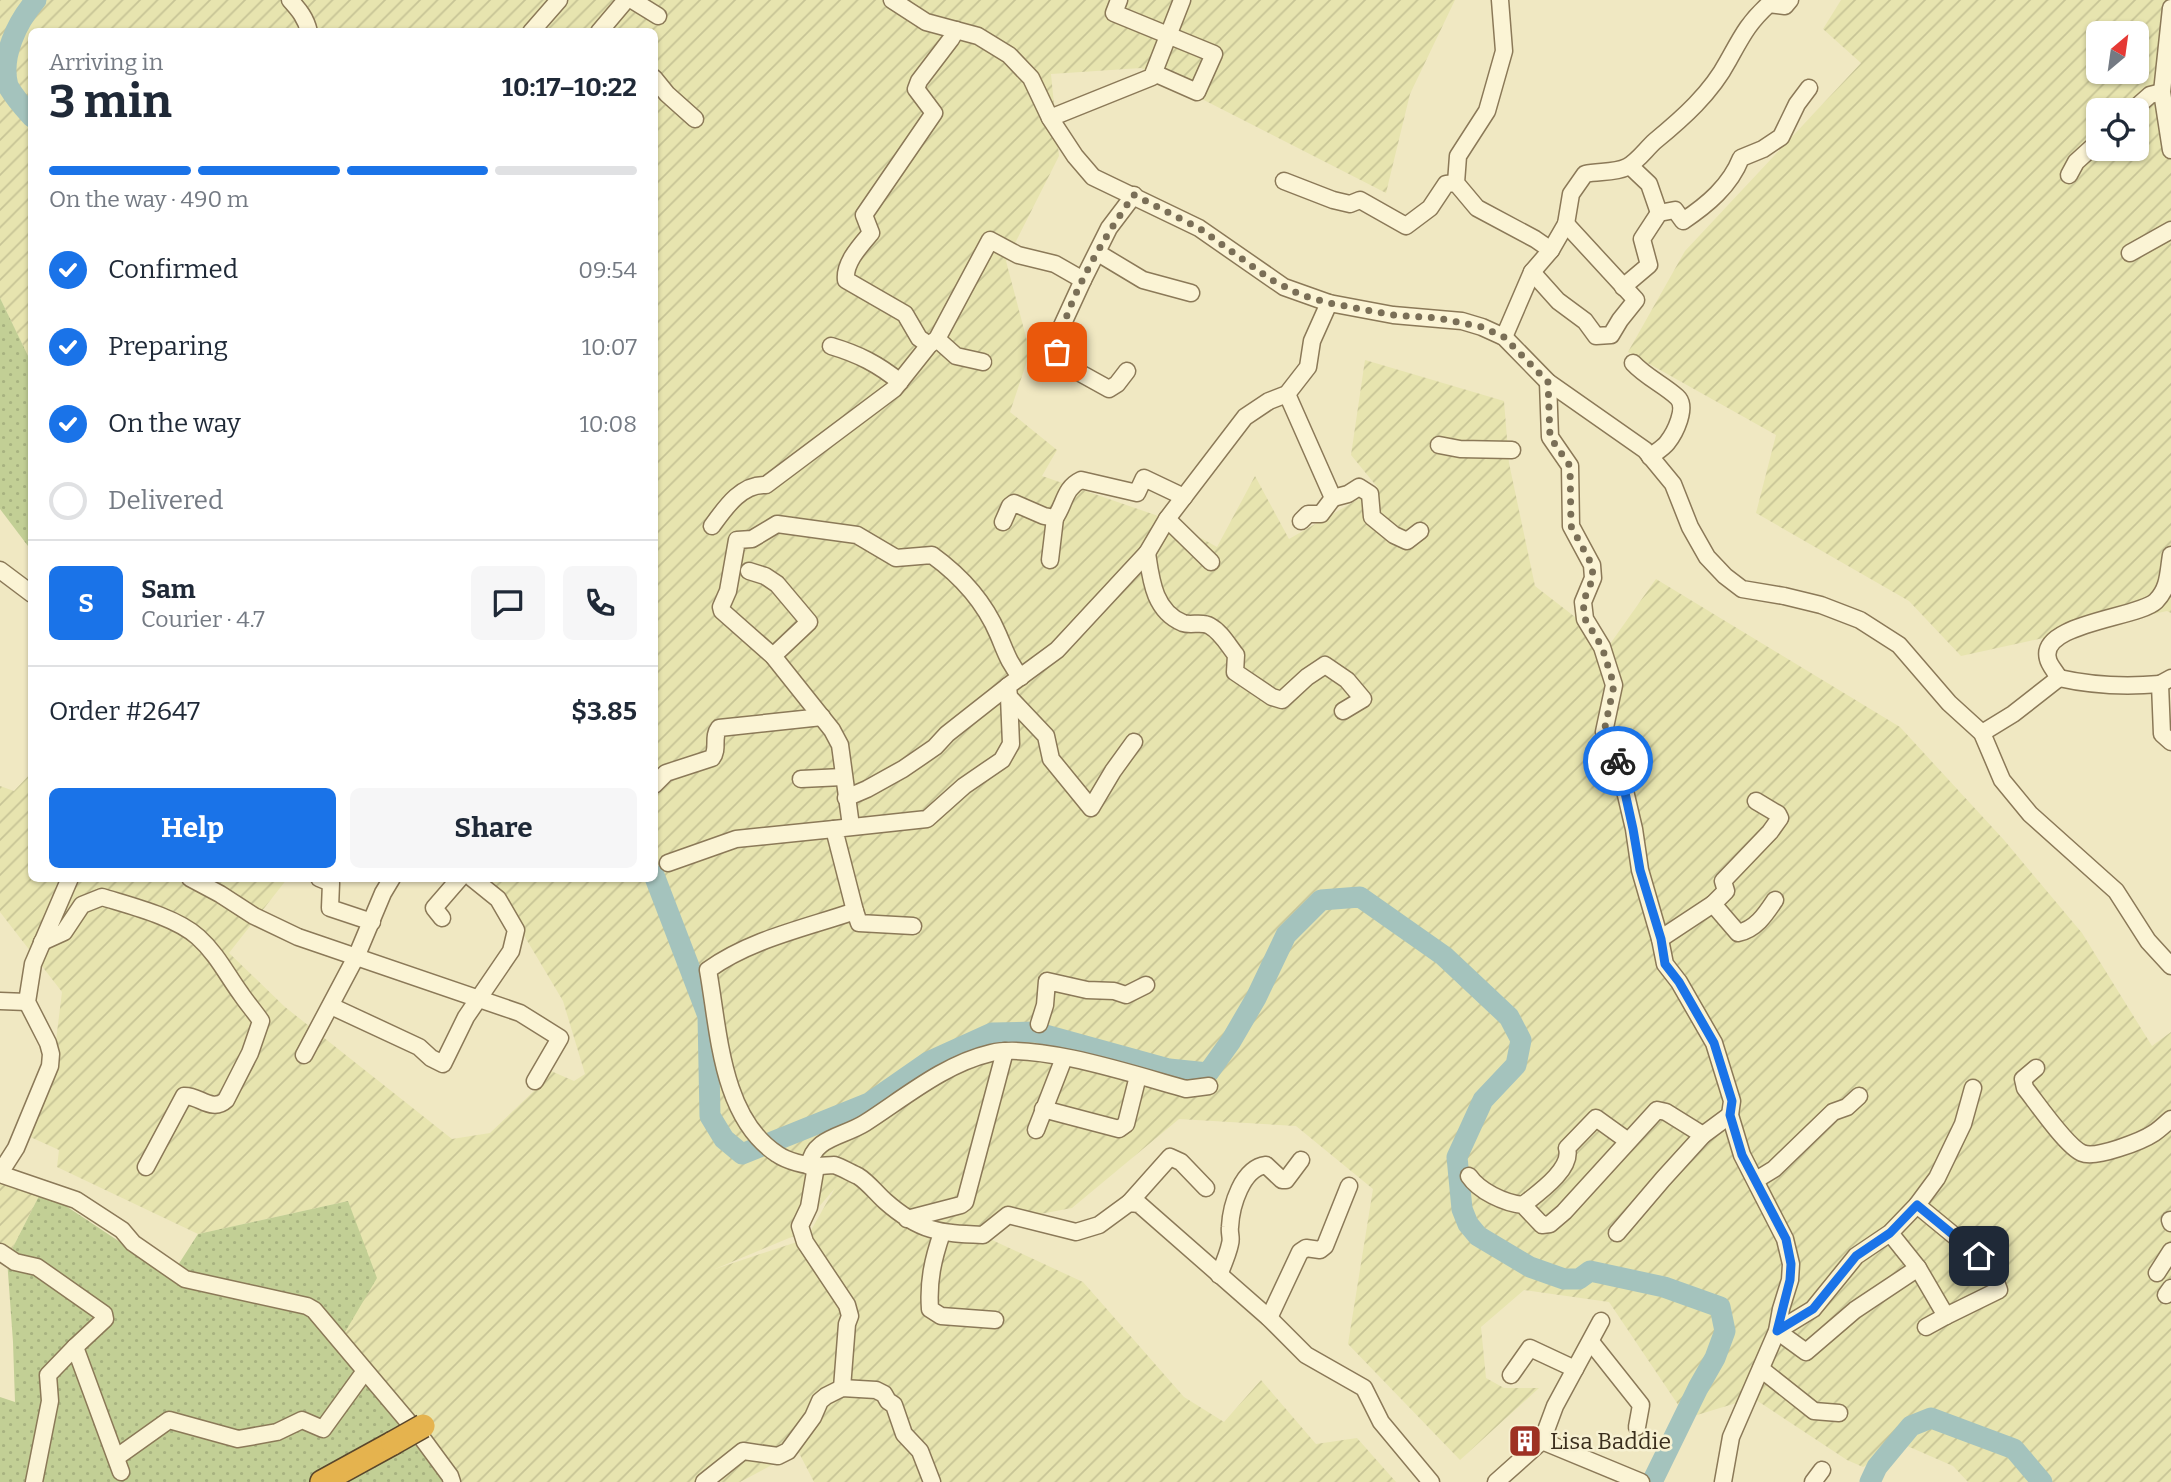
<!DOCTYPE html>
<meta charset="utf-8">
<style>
body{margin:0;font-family:Bitter,serif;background:#f6f6f7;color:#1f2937;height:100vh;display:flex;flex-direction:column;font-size:26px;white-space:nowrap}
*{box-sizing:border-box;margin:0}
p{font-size:23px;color:#747a83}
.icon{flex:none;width:38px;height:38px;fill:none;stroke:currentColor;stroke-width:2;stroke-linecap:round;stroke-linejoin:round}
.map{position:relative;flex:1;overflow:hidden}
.panel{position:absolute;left:28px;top:28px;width:630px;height:854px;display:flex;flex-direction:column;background:#fff;border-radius:10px;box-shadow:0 2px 5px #0004}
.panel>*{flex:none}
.needle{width:46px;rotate:29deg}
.tools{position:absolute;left:2086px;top:21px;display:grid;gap:14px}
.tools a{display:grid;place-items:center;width:63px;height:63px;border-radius:10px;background:#fff;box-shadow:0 2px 5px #0004;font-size:35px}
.pin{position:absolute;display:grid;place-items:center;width:60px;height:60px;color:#fff;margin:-30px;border-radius:14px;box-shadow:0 4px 10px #0006}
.courier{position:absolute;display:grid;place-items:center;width:70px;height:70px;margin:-35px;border:5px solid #1a73e8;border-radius:50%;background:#fff;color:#222;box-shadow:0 2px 9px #0007}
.head em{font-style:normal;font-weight:700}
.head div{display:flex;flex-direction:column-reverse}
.head{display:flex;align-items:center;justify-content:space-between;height:119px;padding:0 21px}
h1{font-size:46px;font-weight:700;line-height:52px}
.bar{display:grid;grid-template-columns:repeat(4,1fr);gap:10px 7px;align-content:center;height:84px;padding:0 21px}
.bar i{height:9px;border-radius:5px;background:#e0e1e3}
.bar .current{background:#1a73e8}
.bar p{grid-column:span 4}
.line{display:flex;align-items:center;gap:18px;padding:0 21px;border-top:2px solid #e0e1e3}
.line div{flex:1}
.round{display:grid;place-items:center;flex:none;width:74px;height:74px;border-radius:10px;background:#f6f6f7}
ol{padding:0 21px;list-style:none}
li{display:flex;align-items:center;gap:21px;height:77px}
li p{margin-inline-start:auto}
li .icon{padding:7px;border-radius:50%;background:#1a73e8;color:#fff;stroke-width:4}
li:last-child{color:#747a83}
li i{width:38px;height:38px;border:4px solid #e0e1e3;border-radius:50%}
.cta{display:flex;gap:14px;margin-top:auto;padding:14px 21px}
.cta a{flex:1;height:80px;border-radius:10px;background:#1a73e8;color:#fff;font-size:28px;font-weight:700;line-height:80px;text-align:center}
.cta a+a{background:#f6f6f7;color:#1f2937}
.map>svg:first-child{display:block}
</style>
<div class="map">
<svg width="2171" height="1482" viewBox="0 0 2171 1482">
<defs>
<pattern id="farmland-furrows" width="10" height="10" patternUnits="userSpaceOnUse" patternTransform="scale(1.75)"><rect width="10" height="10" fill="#e7e4af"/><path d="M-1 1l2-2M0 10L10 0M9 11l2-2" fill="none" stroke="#c7c496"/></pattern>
<pattern id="grass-dots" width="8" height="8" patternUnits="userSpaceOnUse" patternTransform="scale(1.75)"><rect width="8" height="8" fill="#c2cf95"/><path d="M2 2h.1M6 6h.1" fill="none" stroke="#a7b280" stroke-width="1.8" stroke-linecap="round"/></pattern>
</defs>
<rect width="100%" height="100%" fill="#f0e8c2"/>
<!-- farmland -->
<g fill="url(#farmland-furrows)" fill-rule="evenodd">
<path d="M 0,0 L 1455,0 L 1410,94 L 1386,193 L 1141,68 L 1051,74 L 1059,156 L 1006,261 L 1030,352 L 1010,412 L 1057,450 L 1042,476 L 1167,519 L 1217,547 L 1255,476 L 1289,539 L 1378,488 L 1351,455 L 1365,360 L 1504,401 L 1509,463 L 1535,586 L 1610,644 L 1656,579 L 1900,727 L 2004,840 L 2082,933 L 2152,1046 L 2171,1032 L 2171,1482 L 1968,1482 L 1953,1466 L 1905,1445 L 1863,1467 L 1847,1460 L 1753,1398 L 1687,1418 L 1609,1302 L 1524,1290 L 1481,1327 L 1486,1378 L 1504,1388 L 1539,1388 L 1460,1460 L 1348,1344 L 1373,1189 L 1296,1126 L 1179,1119 L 1072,1208 L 966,1228 L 1083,1282 L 1184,1397 L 1224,1422 L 1261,1380 L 1316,1444 L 1357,1438 L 1396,1482 L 814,1482 L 798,1451 L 740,1482 L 459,1482 L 338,1344 L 348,1201 L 198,1234 L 57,1167 L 59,1150 L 26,1135 L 52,1073 L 62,992 L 0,912 L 0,786 L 14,791 L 31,773 L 32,878 L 287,879 L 229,953 L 285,1007 L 452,1139 L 490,1133 L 534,1091 L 551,1071 L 574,1081 L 585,1074 L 563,1001 L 500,895 L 482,879 L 654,878 L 654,32 L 32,32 L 31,362 L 0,298 ZM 835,1188 L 806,1239 L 715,1269 L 794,1236 Z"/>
<path d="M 1841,0 L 2171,0 L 2171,613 L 2167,611 L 1961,656 L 1909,601 L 1756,513 L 1776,435 L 1628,352 L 1685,251 L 1861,63 L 1823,29 ZM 2098,33 L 2137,33 L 2137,72 L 2098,72 ZM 2098,110 L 2137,110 L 2137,149 L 2098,149 Z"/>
<path d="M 0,1174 L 42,1190 L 7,1259 L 0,1257 Z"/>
</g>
<!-- grass -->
<g fill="url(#grass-dots)">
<path d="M 0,298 L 31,362 L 31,550 L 0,509 Z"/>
<path d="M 42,1190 L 171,1276 L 198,1234 L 348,1201 L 377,1278 L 338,1344 L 456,1482 L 0,1482 L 0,1397 L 15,1402 L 13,1342 L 7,1259 Z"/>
</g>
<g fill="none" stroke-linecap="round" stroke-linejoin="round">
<!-- river -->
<g stroke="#a4c3bd" stroke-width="21">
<path d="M 32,117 C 24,108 14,97 8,86 C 0,57 17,22 36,0"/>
<path d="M 654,875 L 708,1016 L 710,1116 L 724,1139 L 742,1154 L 869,1103 L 928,1062 L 992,1033 L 1035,1032 L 1169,1069 L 1208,1073 L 1231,1041 L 1256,998 L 1286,935 L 1321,900 L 1360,897 L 1444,956 L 1509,1017 L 1521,1040 L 1516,1065 L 1483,1100 L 1457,1157 L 1462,1209 L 1468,1224 L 1478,1236 L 1530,1267 L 1564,1279 L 1579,1279 L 1590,1271 L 1664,1287 L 1720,1307 L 1725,1331 L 1715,1358 L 1698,1388 L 1652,1482"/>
<path d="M 1870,1482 L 1877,1467 L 1911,1426 L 1931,1418 L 2014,1449 L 2042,1482"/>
</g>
<defs>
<g id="minor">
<path d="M 290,0 C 299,10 306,18 309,32"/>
<path d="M 632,0 L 658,16"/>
<path d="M 892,0 L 926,22 L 978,36 L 1009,55 L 1031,78 L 1050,118 L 1075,156 L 1093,177 L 1199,228 L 1284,287 L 1329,303 L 1393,315 L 1462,321 L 1482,327 L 1504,337 L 1548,382 L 1645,450 L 1673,484 L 1690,527 L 1707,557 L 1725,576 L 1742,589 L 1784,596 L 1821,605 L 1860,620 L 1899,645 L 1949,703 L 1982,733 L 2002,780 L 2030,814 L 2116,891 L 2148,941 L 2171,966"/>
<path d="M 1119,0 L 1114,13 L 1214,54 L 1197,92 L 1154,73"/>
<path d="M 1500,0 L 1504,51 L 1487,111 L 1458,156 L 1456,183 L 1477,208 L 1535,239 L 1551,250 L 1532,272 L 1504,337"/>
<path d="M 2171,8 L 2162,92 L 2171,150"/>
<path d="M 531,32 L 559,0"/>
<path d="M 599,32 L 626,0"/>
<path d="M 654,78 L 667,94 L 695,119"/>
<path d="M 2133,110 L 2150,95 L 2162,92"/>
<path d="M 1050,118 L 1152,77 L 1182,0"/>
<path d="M 1630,166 L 1649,184 L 1659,213"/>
<path d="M 2069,175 L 2076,162 L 2098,142"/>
<path d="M 1284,181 L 1333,200 L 1350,204 L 1360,200 L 1406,226 L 1430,208 L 1446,184 L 1456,183"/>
<path d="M 1551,250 L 1566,224 L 1571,194 L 1585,174 C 1599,171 1615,173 1627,167 C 1638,161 1646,149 1655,141 C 1683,118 1711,93 1728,61 C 1742,36 1748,23 1769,4 L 1785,6 L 1790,0"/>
<path d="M 1098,253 L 1143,280 L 1191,293"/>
<path d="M 2130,253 L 2171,230"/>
<path d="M 1532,272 L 1558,301 L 1585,321 L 1596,336 L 1611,335 L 1620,320 L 1636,300 L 1566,224"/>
<path d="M 1623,287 L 1649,265 L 1642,239 L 1659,213 L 1675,210 L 1683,221 C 1707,205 1730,186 1741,158 L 1763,149 L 1781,137 L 1797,104 L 1809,88"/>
<path d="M 937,339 L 956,356 L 983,362"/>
<path d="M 929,345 L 919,338 L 905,314 L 846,280 C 844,263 860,246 871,233 L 864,215 L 934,113 L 916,89 L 919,81 L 951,39 L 956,30"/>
<path d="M 831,346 C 858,354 878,364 900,382"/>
<path d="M 1633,363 C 1646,377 1664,385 1677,397 C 1688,407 1675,433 1667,443 C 1663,448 1656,452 1650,457"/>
<path d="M 1127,371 L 1117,384 L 1109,389 L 1062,363 L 1057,352 L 1060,330 L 1083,280 L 1109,228 L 1134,195"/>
<path d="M 1548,382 L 1550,437 L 1570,466 L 1571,526 L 1592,565 L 1593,578 L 1583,602 L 1585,619 L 1602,647 L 1614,685 L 1604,732 L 1618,761 L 1634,829 L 1640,870 L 1660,939 L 1665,964 L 1679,982 L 1714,1043 L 1732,1101 L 1730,1115 L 1742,1155 L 1785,1239 L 1791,1264 L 1790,1280 L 1781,1309 L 1777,1331 L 1731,1437 L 1723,1482"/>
<path d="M 1287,394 L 1333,498 L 1348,494 L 1359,487 L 1370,494 L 1372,517 L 1394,535 L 1407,541 L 1420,531"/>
<path d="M 1439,445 L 1460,449 L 1512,450"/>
<path d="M 1167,519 L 1211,562"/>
<path d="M 1301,521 L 1308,514 L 1321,514 L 1333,498"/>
<path d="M 1003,522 L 1010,506 L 1014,503 L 1044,516 L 1055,518 C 1065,504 1064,488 1081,480 L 1137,493 L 1144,478 L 1184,497"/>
<path d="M 712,526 C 725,508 742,483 766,485 L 894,389 L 929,345 L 937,339 L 990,240 L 1018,255 L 1055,264 L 1083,280"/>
<path d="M 1147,553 C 1151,580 1154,611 1183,623 C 1191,626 1202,621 1210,626 C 1221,632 1228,645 1236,655 L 1235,672 L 1272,697 L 1282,700 L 1307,677 L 1325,665 L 1347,680 L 1363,699 L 1343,711"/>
<path d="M 1050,560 L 1055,518"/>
<path d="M 0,570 L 32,594"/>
<path d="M 749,571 L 765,576 L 777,584 L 809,622 L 773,656"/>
<path d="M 2059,678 C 2094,686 2125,687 2160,684"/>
<path d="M 2171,678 L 2160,684 L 2162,734 L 2171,742"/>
<path d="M 1982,733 L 2013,714 L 2059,678 C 2056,672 2049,665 2048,659 C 2038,623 2139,618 2156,601 C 2169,588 2168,573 2171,555"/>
<path d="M 1134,742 L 1113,771 L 1091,808 L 1051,759 L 1046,736 L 1009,697 L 1008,686 L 1057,650 L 1147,553 L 1167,519 L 1245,417 L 1269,401 L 1287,394 L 1308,367 L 1312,341 L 1329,303"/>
<path d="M 801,779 L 843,777"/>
<path d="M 654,785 L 666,773 L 712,758 C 719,749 712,737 719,728 L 822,717"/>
<path d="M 846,798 L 867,789 L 903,769 L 935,747 L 947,734 L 1008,686"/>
<path d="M 851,826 L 840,745 L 832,730 L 773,656 L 722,611 L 721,607 L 728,591 L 737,540 L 752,539 L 777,524 L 857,535 L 896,558 L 932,555 C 961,576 984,601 998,634 C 1005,650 1009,664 1021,677"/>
<path d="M 668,863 L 736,839 L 834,829"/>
<path d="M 190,878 L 220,894 L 254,916 L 298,937 L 520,1013 L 560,1038 L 535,1081"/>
<path d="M 319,878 L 331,883 L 330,908 L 372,922"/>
<path d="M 1713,904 L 1726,891 L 1723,881 L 1770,832 L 1780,818 L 1778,814 L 1756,801"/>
<path d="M 855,911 L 834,829 L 927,819 L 964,786 L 1002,760 L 1011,744 L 1009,697"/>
<path d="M 442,918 L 434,908 L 460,878"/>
<path d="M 913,926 L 859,923 L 855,911 C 806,928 751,939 708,970 C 719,1031 721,1117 777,1154 C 787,1161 806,1166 818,1166 C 823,1166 829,1165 834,1165 C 841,1167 851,1173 858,1176 C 868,1182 877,1194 885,1201 C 920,1232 939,1233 983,1235 L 1008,1215 L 1076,1232 L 1099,1225 L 1129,1203 L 1139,1204 L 1269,1318 L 1306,1355 L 1364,1388 L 1381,1422 L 1431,1482"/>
<path d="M 1660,939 L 1713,904 L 1738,933 C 1756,929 1765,915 1775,900"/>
<path d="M 42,942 L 64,932 L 82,905 L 102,897 C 131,906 176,917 198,937 C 217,954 227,975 241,994 C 247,1003 255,1012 261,1021 L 250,1053 L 226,1100 C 212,1113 199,1095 184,1096 L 146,1167"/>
<path d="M 0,1001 L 27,1002"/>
<path d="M 331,1006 L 419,1047 L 431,1058 L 443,1064 L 466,1017 L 511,951 L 516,930 L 498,899 L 472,878"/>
<path d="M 1039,1024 L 1045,1005 L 1047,981 L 1087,990 L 1114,991 L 1126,995 L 1146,985"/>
<path d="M 304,1055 L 357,955 L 383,893 L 392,878"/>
<path d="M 2036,1068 L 2023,1079 L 2025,1088 C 2037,1103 2066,1146 2082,1153 C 2096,1159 2142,1141 2154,1133 C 2160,1129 2166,1123 2171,1119"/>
<path d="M 1043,1109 L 1119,1129 L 1126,1124 L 1138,1076"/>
<path d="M 1036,1130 L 1064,1058"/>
<path d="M 809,1166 C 813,1137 843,1137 865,1123 C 904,1098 944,1064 991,1053 C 1036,1042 1139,1076 1186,1089 L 1209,1086"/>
<path d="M 816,1166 L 809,1207 L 800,1226 L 805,1242 L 847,1305 L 850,1316 L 847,1324 L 842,1388"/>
<path d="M 0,1173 L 16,1148 L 50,1066 L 51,1054 L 48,1043 L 27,1002 L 33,964 L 70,878"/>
<path d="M 0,1174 L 76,1200 L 122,1230 L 133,1243 L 185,1279 L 307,1306 L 314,1310 L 422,1438 L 450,1476 L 452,1482"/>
<path d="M 1469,1176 C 1479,1191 1504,1203 1523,1205 L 1542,1225 L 1550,1224 L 1564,1212 L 1657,1110 L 1666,1112 L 1703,1135 L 1730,1115"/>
<path d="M 1756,1180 L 1774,1169 L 1833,1112 L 1847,1107 L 1859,1096"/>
<path d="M 1129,1203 L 1170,1157 L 1181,1162 L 1206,1188"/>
<path d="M 1523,1205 C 1538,1193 1573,1169 1567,1148 L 1596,1118 L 1628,1141"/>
<path d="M 1917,1205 L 1979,1256"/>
<path d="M 907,1219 L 961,1205 L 965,1202 L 1005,1051"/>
<path d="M 2170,1220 L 2171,1223"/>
<path d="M 942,1233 C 933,1259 928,1281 930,1309 L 941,1316 L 995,1320"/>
<path d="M 1617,1233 L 1663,1179 L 1703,1135"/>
<path d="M 1890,1233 L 1918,1268 L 1855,1310 L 1806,1352 L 1777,1331 L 1813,1309 L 1856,1256 L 1890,1233 L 1917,1205 L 1937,1178 L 1963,1124 L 1973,1088"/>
<path d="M 0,1252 L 15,1262 L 37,1267 L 104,1314 L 105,1319 L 75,1347"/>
<path d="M 1918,1268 L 1946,1316 L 1999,1290 L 1996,1282"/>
<path d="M 2157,1273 L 2171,1251"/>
<path d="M 1219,1275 C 1223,1265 1228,1254 1230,1244 C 1232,1238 1229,1233 1230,1227 C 1231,1206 1242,1168 1266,1165 L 1282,1180 L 1286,1180 L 1301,1160"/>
<path d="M 2166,1295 L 2171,1288"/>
<path d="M 1269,1318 L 1300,1252 L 1306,1248 L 1320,1250 L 1325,1246 L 1349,1186"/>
<path d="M 1926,1327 L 1946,1316"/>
<path d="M 1591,1342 L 1641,1405 L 1637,1427"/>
<path d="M 1761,1369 L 1814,1411 L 1839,1413"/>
<path d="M 1511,1375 L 1530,1348 L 1575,1369"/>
<path d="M 1542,1441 L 1641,1482"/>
<path d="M 117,1457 L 169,1420 L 238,1439 L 277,1432 L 302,1420 L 323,1429 L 365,1371"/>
<path d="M 34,1482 L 50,1401 L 48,1375 L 75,1347 L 121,1472"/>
<path d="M 704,1482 L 743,1451 L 778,1456 L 788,1451 L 813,1417 L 820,1401 L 826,1396 L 842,1388 L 876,1390 L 884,1394 L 888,1401 L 894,1405 L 904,1434 L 920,1451 L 932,1482"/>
<path d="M 1496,1482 L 1542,1441 L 1555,1406 L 1601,1321"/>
<path d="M 1813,1482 L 1822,1470"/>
</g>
<path id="highway" d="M 322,1482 L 393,1443"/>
</defs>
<!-- minor casing -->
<use href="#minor" stroke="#8b7958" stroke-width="19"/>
<!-- highway casing -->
<use href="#highway" stroke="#59462c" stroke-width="26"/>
<!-- minor -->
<use href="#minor" stroke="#fbf4d5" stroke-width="16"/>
<!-- highway -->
<use href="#highway" stroke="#e5b34e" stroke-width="23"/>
<defs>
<path id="highway-bridge" d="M 393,1443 L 423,1426"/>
</defs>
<!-- highway-bridge casing -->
<use href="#highway-bridge" stroke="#59462c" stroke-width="26" stroke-linecap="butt"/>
<!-- highway-bridge -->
<use href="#highway-bridge" stroke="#e5b34e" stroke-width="23"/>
</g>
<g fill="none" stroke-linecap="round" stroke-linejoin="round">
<!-- done -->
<path stroke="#7a6f57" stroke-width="7" stroke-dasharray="0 12.6" d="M 1057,352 C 1064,304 1105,235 1134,195 L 1199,228 L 1270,279 L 1301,295 L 1329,303 L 1393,315 L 1437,318 L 1482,327 L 1504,337 L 1548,382 L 1550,437 L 1570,466 L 1571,526 L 1592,565 L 1593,578 L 1583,602 L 1585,619 L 1602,647 L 1614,685 L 1604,732 L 1618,761"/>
<!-- route -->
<path stroke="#1a73e8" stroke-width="9" d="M 1618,761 L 1633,829 L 1640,870 L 1661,939 L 1665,964 L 1679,982 L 1714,1043 L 1732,1101 L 1730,1115 L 1742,1155 L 1786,1239 L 1791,1264 L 1790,1280 L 1777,1331 L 1813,1309 L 1856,1256 L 1890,1233 L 1917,1205 L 1979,1256"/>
</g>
<!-- icons -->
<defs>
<symbol id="building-square" viewBox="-11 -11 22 22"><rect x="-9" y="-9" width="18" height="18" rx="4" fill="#9e3124" stroke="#f7f1d2"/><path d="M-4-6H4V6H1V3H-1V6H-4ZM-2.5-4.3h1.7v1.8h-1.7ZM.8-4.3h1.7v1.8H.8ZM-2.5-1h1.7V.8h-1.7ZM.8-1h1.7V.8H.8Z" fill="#fff"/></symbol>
</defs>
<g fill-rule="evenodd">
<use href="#building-square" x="1506" y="1422" width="38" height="38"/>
</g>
<g text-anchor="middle" stroke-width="5" stroke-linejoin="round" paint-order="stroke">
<!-- poi labels -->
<g font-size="23" fill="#3a2e1d" stroke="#f7f1d2" text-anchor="start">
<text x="1550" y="1449">Lisa Baddie</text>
</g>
</g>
</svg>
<div class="tools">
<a><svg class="needle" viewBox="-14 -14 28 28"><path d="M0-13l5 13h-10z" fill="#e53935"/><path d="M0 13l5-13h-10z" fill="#747a83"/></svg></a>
<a><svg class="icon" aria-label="locate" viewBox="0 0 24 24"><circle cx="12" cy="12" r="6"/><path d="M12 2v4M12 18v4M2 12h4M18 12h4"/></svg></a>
</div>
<div class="pin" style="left:1057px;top:352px;background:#ea580c"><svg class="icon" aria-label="bag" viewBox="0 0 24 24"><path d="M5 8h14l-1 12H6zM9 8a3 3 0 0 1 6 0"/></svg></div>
<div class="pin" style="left:1979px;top:1256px;background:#1f2937"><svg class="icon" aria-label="home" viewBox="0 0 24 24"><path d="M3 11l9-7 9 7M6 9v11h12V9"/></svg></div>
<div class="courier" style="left:1618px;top:761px"><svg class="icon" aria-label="bike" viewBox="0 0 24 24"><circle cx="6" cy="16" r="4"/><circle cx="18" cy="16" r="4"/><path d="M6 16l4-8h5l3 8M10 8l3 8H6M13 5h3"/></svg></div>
<section class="panel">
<div class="head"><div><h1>3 min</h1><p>Arriving in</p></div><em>10:17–10:22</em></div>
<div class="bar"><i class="current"></i><i class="current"></i><i class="current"></i><i></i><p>On the way · 490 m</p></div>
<ol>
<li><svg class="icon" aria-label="check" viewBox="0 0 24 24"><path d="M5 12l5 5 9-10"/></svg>Confirmed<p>09:54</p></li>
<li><svg class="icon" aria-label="check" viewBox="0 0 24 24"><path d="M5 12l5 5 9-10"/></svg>Preparing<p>10:07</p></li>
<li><svg class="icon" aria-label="check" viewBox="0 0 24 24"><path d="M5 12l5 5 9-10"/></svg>On the way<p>10:08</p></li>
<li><i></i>Delivered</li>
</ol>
<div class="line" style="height:126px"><b class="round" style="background:#1a73e8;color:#fff">S</b><div><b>Sam</b><p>Courier · 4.7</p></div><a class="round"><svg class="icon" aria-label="chat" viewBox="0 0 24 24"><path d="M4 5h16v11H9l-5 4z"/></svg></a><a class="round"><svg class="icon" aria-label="phone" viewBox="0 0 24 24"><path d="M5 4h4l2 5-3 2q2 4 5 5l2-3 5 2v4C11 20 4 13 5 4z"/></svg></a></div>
<div class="line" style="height:91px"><div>Order #2647</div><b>$3.85</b></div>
<div class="cta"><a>Help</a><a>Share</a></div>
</section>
</div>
